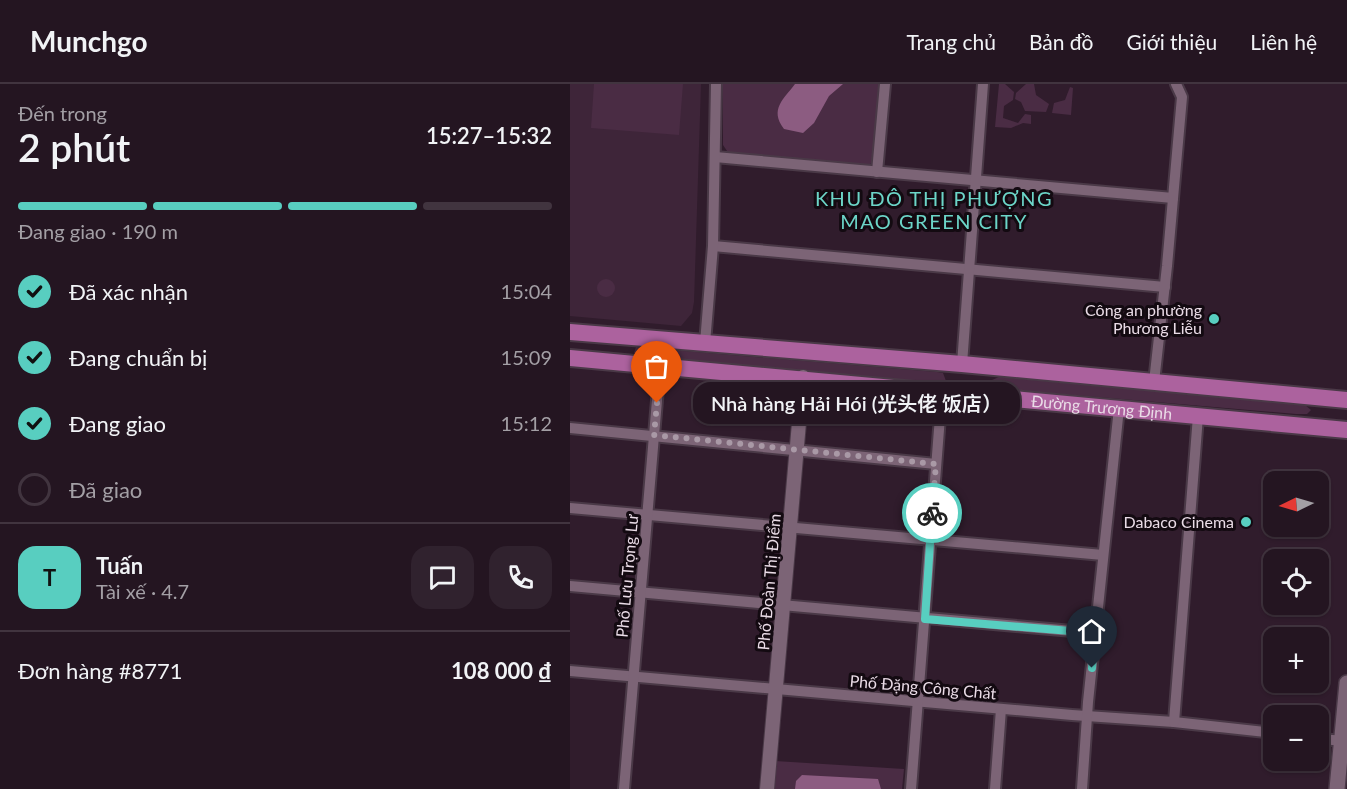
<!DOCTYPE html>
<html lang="vi">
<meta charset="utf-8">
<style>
body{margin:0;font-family:Lato,"Noto Sans SC",sans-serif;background:#30222e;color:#f1f3f6;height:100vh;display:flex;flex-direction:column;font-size:22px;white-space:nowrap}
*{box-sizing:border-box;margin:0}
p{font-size:20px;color:#a39fa5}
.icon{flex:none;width:33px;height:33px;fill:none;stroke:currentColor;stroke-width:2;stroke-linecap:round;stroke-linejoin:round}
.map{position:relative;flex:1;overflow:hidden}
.drawer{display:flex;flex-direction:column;background:#241521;width:570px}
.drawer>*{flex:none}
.needle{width:39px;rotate:265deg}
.tools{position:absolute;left:693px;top:387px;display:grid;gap:12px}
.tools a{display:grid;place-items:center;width:66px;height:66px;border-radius:12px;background:#241521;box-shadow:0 2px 4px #0004,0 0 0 2px #41343f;font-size:30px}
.pin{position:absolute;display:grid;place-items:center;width:51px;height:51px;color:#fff;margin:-62px -26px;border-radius:50% 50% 50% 0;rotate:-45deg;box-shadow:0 0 6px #0007}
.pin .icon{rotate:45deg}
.courier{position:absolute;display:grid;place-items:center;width:60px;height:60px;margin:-30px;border:4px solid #58cec0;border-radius:50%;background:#fff;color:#222;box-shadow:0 2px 8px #0007}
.bubble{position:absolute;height:42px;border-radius:18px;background:#241521;box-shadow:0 2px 4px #0004,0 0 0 2px #41343f;font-size:20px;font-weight:600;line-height:42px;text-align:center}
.summary em{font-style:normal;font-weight:600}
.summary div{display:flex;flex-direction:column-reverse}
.summary{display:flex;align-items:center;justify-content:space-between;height:102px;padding:0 18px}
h1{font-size:39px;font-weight:600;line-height:45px}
.bar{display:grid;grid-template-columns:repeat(4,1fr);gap:9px 6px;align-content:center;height:72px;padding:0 18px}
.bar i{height:8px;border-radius:4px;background:#41343f}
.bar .selected{background:#58cec0}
.bar p{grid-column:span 4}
.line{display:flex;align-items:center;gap:15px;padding:0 18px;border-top:2px solid #41343f}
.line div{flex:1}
.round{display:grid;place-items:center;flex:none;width:63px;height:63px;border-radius:18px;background:#30222e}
ol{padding:0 18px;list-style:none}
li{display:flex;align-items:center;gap:18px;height:66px}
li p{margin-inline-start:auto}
li .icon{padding:6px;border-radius:50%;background:#58cec0;color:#111;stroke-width:4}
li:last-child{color:#a39fa5}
li i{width:33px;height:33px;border:3px solid #41343f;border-radius:50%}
header{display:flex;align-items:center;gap:36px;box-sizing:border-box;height:84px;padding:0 30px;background:#241521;border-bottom:2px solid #41343f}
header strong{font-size:28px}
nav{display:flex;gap:33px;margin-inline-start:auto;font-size:21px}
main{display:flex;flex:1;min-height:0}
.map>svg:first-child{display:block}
</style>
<header>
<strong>Munchgo</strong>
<nav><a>Trang chủ</a><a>Bản đồ</a><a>Giới thiệu</a><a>Liên hệ</a></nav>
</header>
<main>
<section class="drawer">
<div class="summary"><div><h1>2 phút</h1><p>Đến trong</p></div><em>15:27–15:32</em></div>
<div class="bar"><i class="selected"></i><i class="selected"></i><i class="selected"></i><i></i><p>Đang giao · 190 m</p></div>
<ol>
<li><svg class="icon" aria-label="check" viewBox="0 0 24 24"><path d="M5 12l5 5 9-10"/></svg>Đã xác nhận<p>15:04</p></li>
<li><svg class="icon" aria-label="check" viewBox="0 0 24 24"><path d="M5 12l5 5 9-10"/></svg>Đang chuẩn bị<p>15:09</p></li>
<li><svg class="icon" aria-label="check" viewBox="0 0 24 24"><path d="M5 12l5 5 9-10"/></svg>Đang giao<p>15:12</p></li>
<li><i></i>Đã giao</li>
</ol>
<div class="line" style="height:108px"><b class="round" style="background:#58cec0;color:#111">T</b><div><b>Tuấn</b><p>Tài xế · 4.7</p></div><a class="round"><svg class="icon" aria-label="chat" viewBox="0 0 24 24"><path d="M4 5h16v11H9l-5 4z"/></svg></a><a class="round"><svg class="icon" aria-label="phone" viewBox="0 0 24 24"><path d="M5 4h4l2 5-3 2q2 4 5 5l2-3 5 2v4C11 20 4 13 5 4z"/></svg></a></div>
<div class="line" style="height:78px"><div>Đơn hàng #8771</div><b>108 000 ₫</b></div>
</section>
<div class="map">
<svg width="777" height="705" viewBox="0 0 777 705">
<rect width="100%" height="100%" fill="#301c2c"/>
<!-- built -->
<path fill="#3e2539" d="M 0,0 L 131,0 L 124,218 L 122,229 L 111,242 L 0,232 Z"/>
<!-- green -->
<g fill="#4a2c44">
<path d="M 24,0 L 113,0 L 109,51 L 21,44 Z"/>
<path d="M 153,0 L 313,0 L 302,79 L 296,82 L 159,70 L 153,61 Z"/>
<path d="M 429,0 L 435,0 L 444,8 L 443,16 L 434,22 L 433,34 L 448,39 L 455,30 L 461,31 L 461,40 L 453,39 L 441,44 L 425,43 Z"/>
<path d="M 456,0 L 464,0 L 466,11 L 479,20 L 476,28 L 455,27 L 451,18 L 445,15 L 446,9 Z"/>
<path d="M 500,3 L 503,4 L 501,31 L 482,29 L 484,19 L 495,16 Z"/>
<circle cx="36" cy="204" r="9"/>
<path d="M 66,263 L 367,288 L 373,289 L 376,297 L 362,299 L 74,272 L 64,269 Z"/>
<path d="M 429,293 L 735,321 L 741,326 L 737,330 L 726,330 L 423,304 L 422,296 Z"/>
<path d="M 205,677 L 334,685 L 332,705 L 202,705 Z"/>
</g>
<!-- water -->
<g fill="#8c5c81">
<path d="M 225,0 L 273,0 L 259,12 L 244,39 L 233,49 L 214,45 C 199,25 214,15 225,0 Z"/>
<path d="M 232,691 L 308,695 L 311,705 L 225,705 L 226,697 Z"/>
</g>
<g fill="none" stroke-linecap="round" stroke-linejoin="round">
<defs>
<g id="minor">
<path d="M 145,73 L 603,114"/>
<path d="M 307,88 L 315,0"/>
<path d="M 143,162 L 595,203"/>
<path d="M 135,259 L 143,162 L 146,0"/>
<path d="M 392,280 L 413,0"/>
<path d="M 584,298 L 597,182 L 612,13 L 606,0"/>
<path d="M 0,344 L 366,380"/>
<path d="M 0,424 L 533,471"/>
<path d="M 0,502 L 525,549"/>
<path d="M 0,587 L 502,631 L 604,638 L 704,649"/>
<path d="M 604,638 L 628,332"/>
<path d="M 748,655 L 777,657"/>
<path d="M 54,705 L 90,281"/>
<path d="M 341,705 L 372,307"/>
<path d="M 425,705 L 431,625"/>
<path d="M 512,705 L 518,618 L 549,324"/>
</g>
<path id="tertiary" d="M 197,705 L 233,293"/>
<path id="secondary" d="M 767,705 L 777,599"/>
<g id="primary">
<path d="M 0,248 L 392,280 L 777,316"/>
<path id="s1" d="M 0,274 L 777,346"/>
</g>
</defs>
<!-- minor casing -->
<use href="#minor" stroke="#4a3947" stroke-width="14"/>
<!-- tertiary casing -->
<use href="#tertiary" stroke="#4a3947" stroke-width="16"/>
<!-- secondary casing -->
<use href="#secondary" stroke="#4a3947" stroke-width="18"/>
<!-- primary casing -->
<use href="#primary" stroke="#4a3947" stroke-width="20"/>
<!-- minor -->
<use href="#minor" stroke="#7c6476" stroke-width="10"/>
<!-- tertiary -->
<use href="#tertiary" stroke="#7c6476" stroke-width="14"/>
<!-- secondary -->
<use href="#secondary" stroke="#7c6476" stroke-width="15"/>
<!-- primary -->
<use href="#primary" stroke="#ac629e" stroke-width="16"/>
</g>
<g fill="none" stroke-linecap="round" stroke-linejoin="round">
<!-- done -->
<path stroke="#a999a6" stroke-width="6" stroke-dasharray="0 10.8" d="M 87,319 L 84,351 L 366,380 L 362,429"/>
<!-- route -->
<path stroke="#58cec0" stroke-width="8" d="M 362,429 L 355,535 L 525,549 L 522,584"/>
</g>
<!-- markers -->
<g fill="#58cec0" stroke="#130a11" stroke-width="2">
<circle cx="644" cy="235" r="6"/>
<circle cx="676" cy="438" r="6"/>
</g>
<g text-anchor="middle" stroke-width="6" stroke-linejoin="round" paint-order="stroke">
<!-- poi labels -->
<g font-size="16" fill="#eadce7" stroke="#130a11" text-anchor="end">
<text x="632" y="232">Công an phường<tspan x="632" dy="18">Phương Liễu</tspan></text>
<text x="664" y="444">Dabaco Cinema</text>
</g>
<!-- street labels -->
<g font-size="16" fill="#eadce7" stroke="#130a11">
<text dy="6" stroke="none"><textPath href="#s1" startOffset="534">Đường Trương Định</textPath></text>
<text transform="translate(57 492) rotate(-85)" y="6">Phố Lưu Trọng Lư</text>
<text transform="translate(199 498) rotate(-85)" y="6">Phố Đoàn Thị Điểm</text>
<text transform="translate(353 603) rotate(5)" y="6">Phố Đặng Công Chất</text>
</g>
<!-- quarter labels -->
<g font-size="20" letter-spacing="1.5" fill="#6cd5c8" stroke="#130a11">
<text x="364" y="122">KHU ĐÔ THỊ PHƯỢNG<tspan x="364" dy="23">MAO GREEN CITY</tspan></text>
</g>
</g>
</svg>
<div class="tools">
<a><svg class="needle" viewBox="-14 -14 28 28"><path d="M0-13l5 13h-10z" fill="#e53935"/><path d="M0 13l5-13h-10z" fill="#a39fa5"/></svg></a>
<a><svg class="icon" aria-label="locate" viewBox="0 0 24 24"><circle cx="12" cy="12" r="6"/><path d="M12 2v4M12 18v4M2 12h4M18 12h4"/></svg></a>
<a>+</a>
<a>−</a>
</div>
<div class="pin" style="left:87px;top:319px;background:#ea580c"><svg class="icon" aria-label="bag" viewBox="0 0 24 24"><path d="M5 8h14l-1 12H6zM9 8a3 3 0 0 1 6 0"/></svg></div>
<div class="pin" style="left:522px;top:584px;background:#1f2937"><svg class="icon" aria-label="home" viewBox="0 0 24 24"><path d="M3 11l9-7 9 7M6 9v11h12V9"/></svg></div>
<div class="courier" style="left:362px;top:429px"><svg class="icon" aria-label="bike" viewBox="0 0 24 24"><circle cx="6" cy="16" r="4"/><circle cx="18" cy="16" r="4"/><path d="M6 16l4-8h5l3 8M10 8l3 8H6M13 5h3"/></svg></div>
<div class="bubble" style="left:123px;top:298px;width:327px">Nhà hàng Hải Hói (光头佬 饭店）</div>
</div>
</main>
